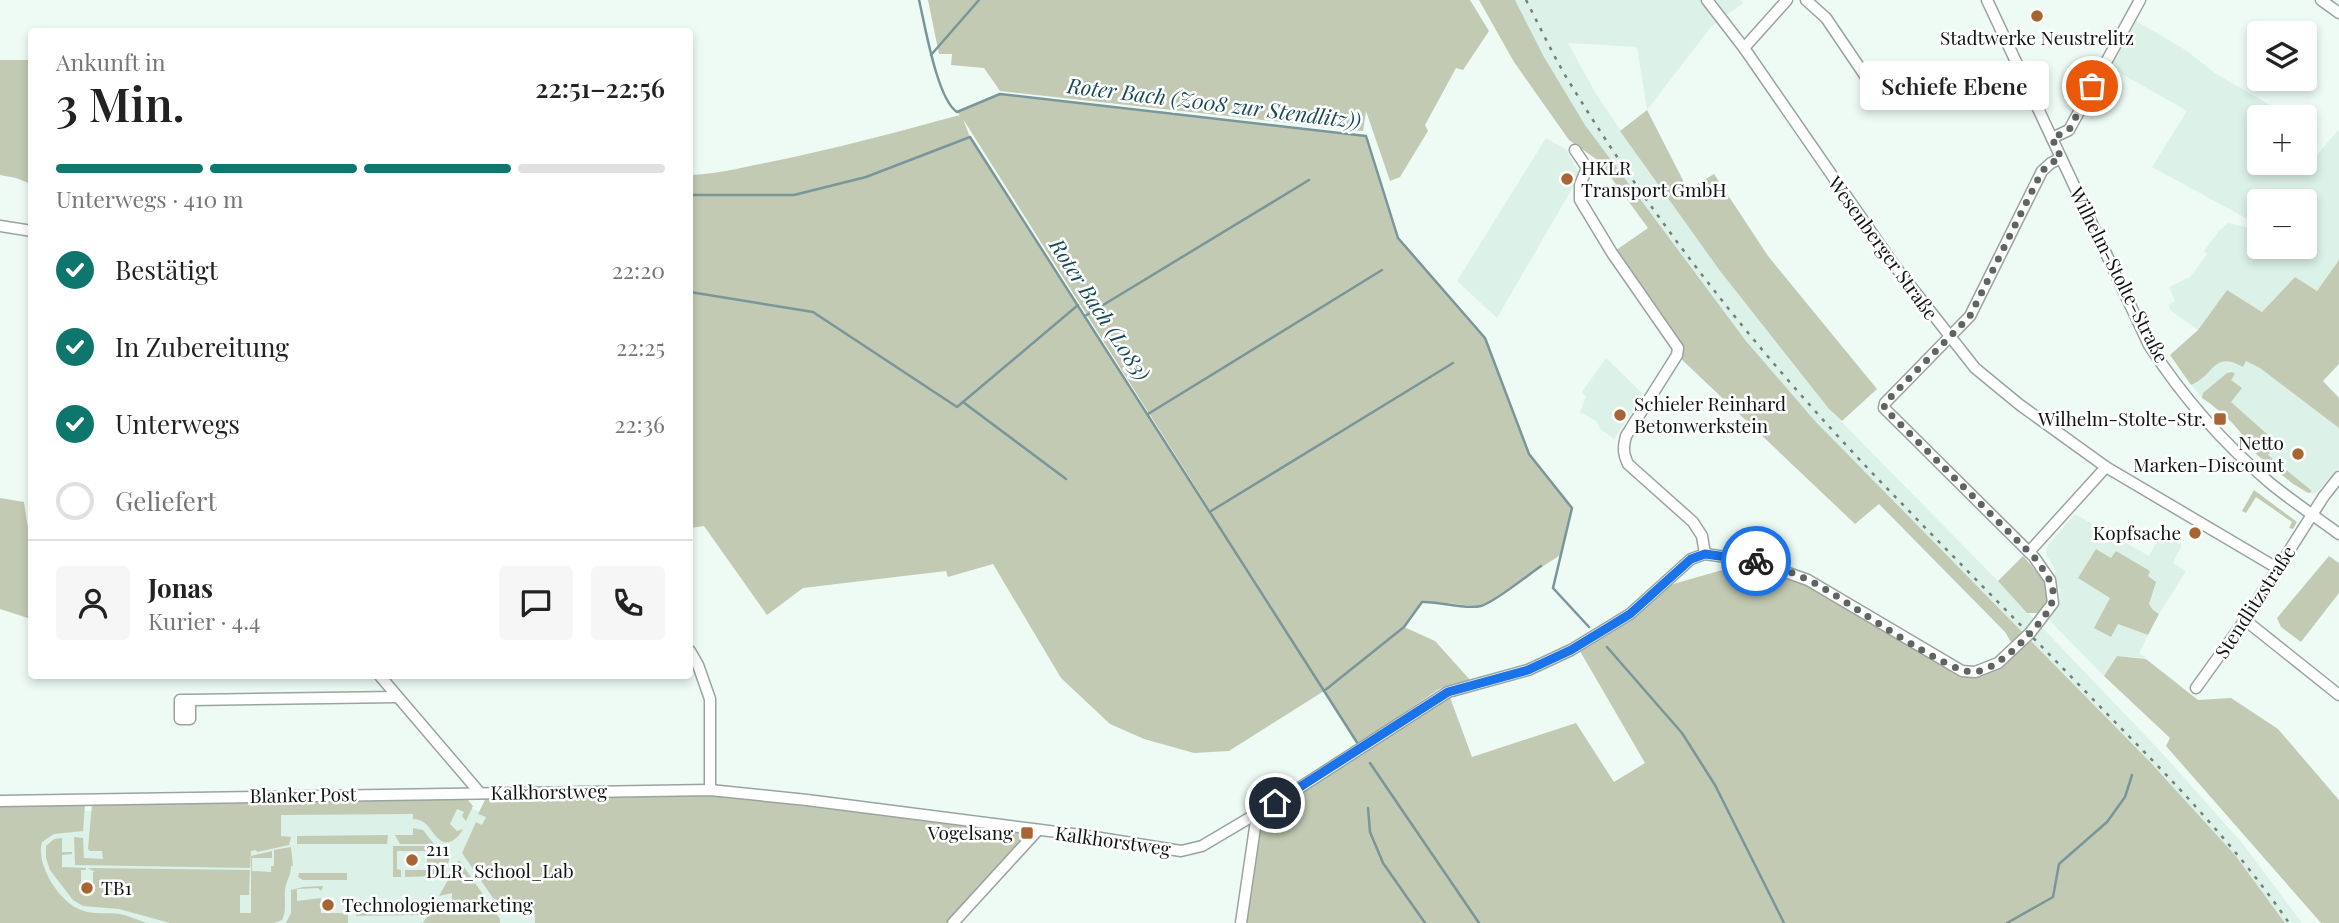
<!DOCTYPE html>
<html lang="de">
<meta charset="utf-8">
<style>
body{margin:0;font-family:"Playfair Display",serif;background:#f6f6f6;color:#222;height:100vh;display:flex;flex-direction:column;font-size:26px;white-space:nowrap}
*{box-sizing:border-box;margin:0}
p{font-size:23px;color:#767676}
.icon{flex:none;width:38px;height:38px;fill:none;stroke:currentColor;stroke-width:2;stroke-linecap:round;stroke-linejoin:round}
.map{position:relative;flex:1;overflow:hidden}
.sheet{position:absolute;left:28px;top:28px;width:665px;height:651px;display:flex;flex-direction:column;background:#fff;border-radius:7px;box-shadow:0 4px 10px #0003}
.sheet>*{flex:none}
.tools{position:absolute;left:2247px;top:21px;display:grid;gap:14px}
.tools a{display:grid;place-items:center;width:70px;height:70px;border-radius:7px;background:#fff;box-shadow:0 4px 10px #0003;font-size:35px}
.pin{position:absolute;display:grid;place-items:center;width:60px;height:60px;color:#fff;margin:-30px;border:4px solid #fff;border-radius:50%;box-shadow:0 2px 7px #0007}
.courier{position:absolute;display:grid;place-items:center;width:70px;height:70px;margin:-35px;border:5px solid #1a73e8;border-radius:50%;background:#fff;color:#222;box-shadow:0 2px 9px #0007}
.bubble{position:absolute;height:49px;border-radius:7px;background:#fff;box-shadow:0 4px 10px #0003;font-size:23px;font-weight:600;line-height:49px;text-align:center}
.summary em{font-style:normal;font-weight:600}
.summary div{display:flex;flex-direction:column-reverse}
.summary{display:flex;align-items:center;justify-content:space-between;height:119px;padding:0 28px}
h1{font-size:46px;font-weight:600;line-height:52px}
.bar{display:grid;grid-template-columns:repeat(4,1fr);gap:10px 7px;align-content:center;height:84px;padding:0 28px}
.bar i{height:9px;border-radius:5px;background:#e0e0e0}
.bar .current{background:#0f766e}
.bar p{grid-column:span 4}
.line{display:flex;align-items:center;gap:18px;padding:0 28px;border-top:2px solid #e0e0e0}
.line div{flex:1}
.round{display:grid;place-items:center;flex:none;width:74px;height:74px;border-radius:7px;background:#f6f6f6}
ol{padding:0 28px;list-style:none}
li{display:flex;align-items:center;gap:21px;height:77px}
li p{margin-inline-start:auto}
li .icon{padding:7px;border-radius:50%;background:#0f766e;color:#fff;stroke-width:4}
li:last-child{color:#767676}
li i{width:38px;height:38px;border:4px solid #e0e0e0;border-radius:50%}
.map>svg:first-child{display:block}
</style>
<div class="map">
<svg width="2339" height="923" viewBox="0 0 2339 923">
<rect width="100%" height="100%" fill="#eefbf5"/>
<!-- built -->
<g fill="#dcf1e8" fill-rule="evenodd">
<path d="M 1515,0 L 1741,0 L 1743,3 L 1711,27 L 1647,110 L 1637,47 L 1568,43 L 1596,94 L 1632,147 L 1720,271 L 1829,409 L 1998,581 L 2163,754 L 2243,844 L 2302,923 L 2285,923 L 2235,855 L 2151,763 L 1815,421 L 1746,341 L 1585,125 L 1544,57 Z"/>
<path d="M 2135,20 L 2187,51 L 2216,74 L 2284,113 L 2282,117 L 2259,117 L 2259,163 L 2305,163 L 2305,147 L 2316,156 L 2339,129 L 2339,260 L 2316,292 L 2295,277 L 2262,312 L 2227,290 L 2198,330 L 2171,311 L 2168,305 L 2175,301 L 2169,287 L 2190,277 L 2207,254 L 2204,251 L 2219,231 L 2228,223 L 2250,228 L 2253,222 L 2152,167 L 2187,111 L 2110,67 ZM 2259,201 L 2305,201 L 2305,247 L 2259,247 Z"/>
<path d="M 1546,138 L 1567,150 L 1580,175 L 1497,318 L 1457,281 Z"/>
<path d="M 2223,347 L 2339,398 L 2339,468 L 2316,493 L 2306,493 L 2256,454 L 2241,431 L 2223,412 L 2202,398 L 2189,382 Z"/>
<path d="M 1606,358 L 1644,395 L 1614,439 L 1600,429 L 1596,421 L 1580,412 L 1586,397 L 1582,392 Z"/>
<path d="M 2075,514 L 2149,556 L 2164,528 L 2175,533 L 2172,540 L 2182,545 L 2173,563 L 2186,571 L 2159,614 L 2153,610 L 2149,604 L 2151,597 L 2147,576 L 2116,551 L 2112,558 L 2078,578 L 2111,598 L 2111,637 L 2118,624 L 2148,635 L 2139,653 L 2146,658 L 2117,656 L 2104,676 L 2049,620 L 2059,604 L 2060,590 L 2053,574 L 2056,571 L 2047,556 L 2046,551 L 2048,545 Z"/>
<path d="M 457,802 L 492,817 L 570,923 L 31,923 L 0,813 Z"/>
</g>
<!-- green -->
<g fill="#c2cab3" fill-rule="evenodd">
<path d="M 928,0 L 1470,0 L 1489,31 L 1463,70 L 1456,68 L 1425,125 L 1428,131 L 1400,177 L 1390,181 L 1366,111 L 1363,131 L 1000,91 L 984,68 L 951,65 L 952,54 L 939,54 Z"/>
<path d="M 1479,0 L 1515,0 L 1544,57 L 1585,125 L 1746,341 L 1815,421 L 2151,763 L 2235,855 L 2285,923 L 1241,923 L 1257,814 L 1448,692 L 1472,757 L 1576,723 L 1614,782 L 1645,763 L 1577,646 L 1659,588 L 1754,561 L 1772,566 L 1975,672 L 2014,647 L 2005,632 L 1879,504 L 1855,524 L 1677,355 L 1612,253 L 1648,228 L 1599,161 L 1569,140 L 1514,62 Z"/>
<path d="M 0,60 L 31,60 L 31,184 L 16,178 L 0,175 Z"/>
<path d="M 1000,94 L 1366,136 L 1398,238 L 1485,338 L 1529,454 L 1572,508 L 1562,554 L 1483,605 C 1462,607 1442,600 1421,602 L 1404,627 L 1435,641 L 1471,681 L 1439,689 L 1358,744 L 1324,691 L 1229,751 L 1194,753 L 1144,739 L 1110,724 L 1061,678 L 993,564 L 948,577 L 946,571 L 803,588 L 767,615 L 704,526 L 690,528 L 690,175 C 717,174 743,167 770,162 C 834,149 897,132 960,115 L 957,112 ZM 963,119 L 1212,513 L 1212,514 L 970,137 Z"/>
<path d="M 1647,110 L 1688,190 L 1714,174 L 1768,256 L 1877,389 L 1842,421 L 1829,409 L 1720,271 L 1620,131 Z"/>
<path d="M 2339,260 L 2339,364 L 2323,381 L 2339,398 L 2339,428 L 2260,368 L 2246,361 L 2243,367 C 2213,350 2215,375 2191,385 L 2170,355 L 2198,330 L 2227,290 L 2262,312 L 2295,277 L 2317,291 Z"/>
<path d="M 2232,372 L 2235,374 L 2231,380 L 2242,388 L 2231,402 L 2267,434 L 2253,451 C 2239,427 2224,413 2202,398 L 2203,393 L 2227,373 Z"/>
<path d="M 2265,442 L 2273,448 L 2268,455 L 2312,491 L 2309,493 L 2293,484 L 2256,454 Z"/>
<path d="M 2254,490 L 2297,522 L 2293,529 L 2289,528 L 2292,522 L 2256,497 L 2246,513 L 2242,511 Z"/>
<path d="M 0,498 L 24,502 L 31,549 L 31,619 L 0,609 Z"/>
<path d="M 2096,549 L 2111,558 L 2116,551 L 2150,571 L 2148,576 L 2156,582 L 2149,604 L 2153,610 L 2159,614 L 2148,635 L 2118,624 L 2111,637 L 2094,628 L 2110,598 L 2078,578 Z"/>
<path d="M 2023,556 L 2045,581 L 2049,596 L 2039,613 L 2027,613 L 1998,581 Z"/>
<path d="M 2329,556 L 2339,563 L 2339,593 L 2301,642 L 2281,627 L 2277,618 Z"/>
<path d="M 2117,656 L 2146,659 L 2198,700 L 2231,698 L 2278,729 L 2339,800 L 2339,923 L 2321,923 L 2166,746 L 2170,738 L 2104,676 Z"/>
<path d="M 710,790 L 1038,830 L 953,923 L 535,923 L 535,914 L 504,914 L 462,853 L 476,822 L 482,825 L 486,817 L 478,814 L 485,800 L 480,793 Z"/>
<path d="M 467,799 L 473,806 L 466,821 L 462,816 L 464,812 L 457,809 L 450,824 L 457,831 L 463,829 C 459,837 449,847 440,840 C 429,831 429,820 413,819 L 413,814 L 281,815 L 281,836 L 291,837 L 289,845 L 257,852 L 256,850 L 251,851 L 250,868 L 75,865 L 74,837 L 83,838 L 84,858 L 103,859 L 102,851 L 90,851 L 88,849 L 92,804 Z"/>
<path d="M 85,804 L 83,831 L 54,834 L 42,842 C 35,864 60,903 81,910 C 93,915 107,912 120,914 C 129,916 138,920 146,923 L 0,923 L 0,805 Z"/>
<path d="M 413,828 L 423,830 L 434,844 L 400,844 L 395,835 L 413,835 Z"/>
<path d="M 388,835 L 387,844 L 297,844 L 297,836 Z"/>
<path d="M 62,838 L 62,852 L 72,852 L 72,854 L 62,855 L 62,867 L 86,868 L 86,870 L 81,870 L 81,885 L 84,886 L 83,889 L 87,893 L 91,891 L 90,885 L 93,885 L 93,872 L 95,872 L 88,868 L 250,870 L 249,895 L 240,895 L 240,913 L 251,913 L 251,856 L 272,851 L 272,858 L 252,858 L 252,871 L 271,872 L 271,866 L 274,866 L 274,850 L 291,847 L 293,866 L 291,866 C 291,876 286,881 285,890 C 284,901 287,910 282,920 L 274,923 L 170,923 L 119,909 L 83,906 L 73,900 L 50,870 L 46,858 L 46,846 L 54,839 Z"/>
<path d="M 393,846 L 435,846 L 449,855 L 449,861 L 440,876 L 405,877 L 405,870 L 427,870 L 427,851 L 397,851 L 397,869 L 401,870 L 401,877 L 393,877 Z"/>
<path d="M 459,860 L 500,919 L 500,923 L 423,923 L 433,907 L 452,907 L 452,893 L 439,896 Z"/>
<path d="M 299,873 L 347,873 L 347,880 L 303,880 L 298,877 Z"/>
<path d="M 323,886 L 321,891 L 318,888 L 297,889 L 297,901 L 321,898 L 321,913 L 348,913 L 348,923 L 286,923 L 291,913 L 291,890 L 303,887 Z"/>
<path d="M 415,903 L 424,907 L 419,915 L 356,916 L 356,909 L 414,908 Z"/>
</g>
<g fill="none" stroke-linecap="round" stroke-linejoin="round">
<!-- stream -->
<g stroke="#7a969b" stroke-width="2.5">
<path d="M 919,0 C 925,25 937,99 957,112 L 1000,94 L 1366,136 L 1398,238 L 1485,338 L 1529,454 L 1572,508 L 1553,588 L 1589,627"/>
<path d="M 931,55 L 979,0"/>
<path d="M 690,195 L 794,195 L 866,177 L 970,137 L 1358,744"/>
<path d="M 690,292 L 813,312 L 957,407 L 1078,305"/>
<path d="M 1085,316 L 1309,180"/>
<path d="M 963,402 L 1066,479"/>
<path d="M 1148,414 L 1382,270"/>
<path d="M 1211,511 L 1453,363"/>
<path d="M 1607,647 L 1682,733 L 1715,785 L 1784,923"/>
<path d="M 1324,691 L 1404,627 L 1422,602 C 1441,601 1463,610 1481,606 C 1495,602 1528,575 1541,566"/>
<path d="M 1370,763 L 1479,923"/>
<path d="M 1368,808 L 1370,832 L 1383,863 L 1425,923"/>
<path d="M 2007,923 L 2053,897 L 2059,864 L 2107,822 L 2125,797 L 2132,775"/>
</g>
<defs>
<g id="minor">
<path d="M 1707,0 L 1744,48 L 1894,265 L 1975,368 L 2020,405 L 2106,467 L 2277,568"/>
<path d="M 1806,0 L 1826,18 L 1866,77"/>
<path d="M 1987,0 L 2149,345 C 2182,396 2223,443 2270,483 C 2292,501 2316,517 2339,534"/>
<path d="M 2321,0 L 2339,13"/>
<path d="M 1744,48 L 1787,0"/>
<path d="M 2052,138 L 2069,130 L 2140,0"/>
<path d="M 1575,150 L 1587,168 L 1580,185 L 1580,200 L 1612,253 L 1678,348 L 1677,355 L 1626,436 C 1623,448 1623,453 1628,464 L 1693,522 L 1702,536 L 1705,554"/>
<path d="M 0,226 L 32,231"/>
<path d="M 2029,552 L 2106,467"/>
<path d="M 2245,620 L 2339,695"/>
<path d="M 690,651 L 698,665 L 710,699 L 710,790"/>
<path d="M 380,676 L 480,793"/>
<path d="M 2196,688 L 2245,620 L 2324,496 L 2339,477"/>
<path d="M 190,700 L 190,719 L 180,719 L 180,700 L 190,700 L 397,697"/>
<path d="M 0,801 L 710,790 L 807,800 L 1088,836 L 1181,851 L 1202,846 L 1293,792 L 1448,692 L 1528,670 L 1571,650 L 1630,614 L 1691,559 L 1705,554 L 1754,561 L 1808,580 L 1962,671 L 1975,672 L 1998,663 L 2030,633 L 2053,603 L 2050,580 L 2034,557 L 1884,408 L 1885,403 L 1970,316 L 2042,171 L 2051,163 L 2061,158"/>
<path d="M 953,923 L 1038,830"/>
<path d="M 1241,923 L 1257,814"/>
</g>
</defs>
<!-- minor casing -->
<use href="#minor" stroke="#99a49f" stroke-width="13"/>
<!-- minor -->
<use href="#minor" stroke="#fff" stroke-width="10"/>
<!-- rail -->
<path stroke="#767e7a" stroke-width="2.5" stroke-dasharray="3.5 7" stroke-linecap="butt" d="M 1526,0 C 1539,25 1551,51 1565,75 C 1653,221 1761,357 1879,480 C 1957,561 2037,641 2115,722 C 2177,785 2239,850 2289,923"/>
</g>
<g fill="none" stroke-linecap="round" stroke-linejoin="round">
<!-- done -->
<path stroke="#5e6561" stroke-width="7" stroke-dasharray="0 12.6" d="M 1756,561 C 1780,568 1804,576 1825,589 C 1852,605 1948,673 1973,672 C 1997,671 2029,636 2043,618 C 2063,593 2050,579 2034,557 L 1884,408 L 1885,403 L 1970,316 L 2042,171 L 2051,163 L 2061,158 L 2052,138 L 2069,130 L 2092,86"/>
<!-- route -->
<path stroke="#1a73e8" stroke-width="9" d="M 1275,803 L 1448,692 L 1528,670 L 1571,650 L 1630,614 L 1691,559 L 1705,554 L 1756,561"/>
</g>
<!-- markers -->
<g fill="#a86533" stroke="#fff" stroke-width="2.5">
<circle cx="2037" cy="16" r="7"/>
<circle cx="1567" cy="179" r="7"/>
<circle cx="1620" cy="415" r="7"/>
<rect x="2213" y="412" width="14" height="14" rx="3.5"/>
<circle cx="2298" cy="454" r="7"/>
<circle cx="2195" cy="533" r="7"/>
<rect x="1020" y="826" width="14" height="14" rx="3.5"/>
<circle cx="412" cy="860" r="7"/>
<circle cx="87" cy="888" r="7"/>
<circle cx="328" cy="905" r="7"/>
</g>
<g text-anchor="middle" stroke-width="5" stroke-linejoin="round" paint-order="stroke">
<!-- poi labels -->
<g font-size="19" fill="#101412" stroke="#fff" text-anchor="start">
<text x="2037" y="45" text-anchor="middle">Stadtwerke Neustrelitz</text>
<text x="1581" y="175">HKLR<tspan x="1581" dy="22">Transport GmbH</tspan></text>
<text x="1634" y="411">Schieler Reinhard<tspan x="1634" dy="22">Betonwerkstein</tspan></text>
<text x="2206" y="426" text-anchor="end">Wilhelm-Stolte-Str.</text>
<text x="2284" y="450" text-anchor="end">Netto<tspan x="2284" dy="22">Marken-Discount</tspan></text>
<text x="2181" y="540" text-anchor="end">Kopfsache</text>
<text x="1013" y="840" text-anchor="end">Vogelsang</text>
<text x="426" y="856">211<tspan x="426" dy="22">DLR_School_Lab</tspan></text>
<text x="101" y="895">TB1</text>
<text x="342" y="912">Technologiemarketing</text>
</g>
<!-- street labels -->
<g font-size="19" fill="#101412" stroke="#fff">
<text transform="translate(1883 248) rotate(54)" y="7">Wesenberger Straße</text>
<text transform="translate(2119 275) rotate(63)" y="7">Wilhelm-Stolte-Straße</text>
<text transform="translate(2255 602) rotate(-57)" y="7">Stendlitzstraße</text>
<text transform="translate(549 792) rotate(-1)" y="7">Kalkhorstweg</text>
<text transform="translate(303 795) rotate(-1)" y="7">Blanker Post</text>
<text transform="translate(1113 841) rotate(8)" y="7">Kalkhorstweg</text>
</g>
<!-- water labels -->
<g font-size="21" font-style="italic" fill="#144a54" stroke="#fff">
<text transform="translate(1214 104) rotate(7)" y="7">Roter Bach (Z008 zur Stendlitz))</text>
<text transform="translate(1099 310) rotate(57)" y="7">Roter Bach (L083)</text>
</g>
</g>
</svg>
<div class="tools">
<a><svg class="icon" aria-label="layers" viewBox="0 0 24 24"><path d="M12 4l9 5-9 5-9-5zM3 14l9 5 9-5"/></svg></a>
<a>+</a>
<a>−</a>
</div>
<div class="pin" style="left:2092px;top:86px;background:#ea580c"><svg class="icon" aria-label="bag" viewBox="0 0 24 24"><path d="M5 8h14l-1 12H6zM9 8a3 3 0 0 1 6 0"/></svg></div>
<div class="pin" style="left:1275px;top:803px;background:#1f2937"><svg class="icon" aria-label="home" viewBox="0 0 24 24"><path d="M3 11l9-7 9 7M6 9v11h12V9"/></svg></div>
<div class="courier" style="left:1756px;top:561px"><svg class="icon" aria-label="bike" viewBox="0 0 24 24"><circle cx="6" cy="16" r="4"/><circle cx="18" cy="16" r="4"/><path d="M6 16l4-8h5l3 8M10 8l3 8H6M13 5h3"/></svg></div>
<div class="bubble" style="left:1860px;top:61px;width:189px">Schiefe Ebene</div>
<section class="sheet">
<div class="summary"><div><h1>3 Min.</h1><p>Ankunft in</p></div><em>22:51–22:56</em></div>
<div class="bar"><i class="current"></i><i class="current"></i><i class="current"></i><i></i><p>Unterwegs · 410 m</p></div>
<ol>
<li><svg class="icon" aria-label="check" viewBox="0 0 24 24"><path d="M5 12l5 5 9-10"/></svg>Bestätigt<p>22:20</p></li>
<li><svg class="icon" aria-label="check" viewBox="0 0 24 24"><path d="M5 12l5 5 9-10"/></svg>In Zubereitung<p>22:25</p></li>
<li><svg class="icon" aria-label="check" viewBox="0 0 24 24"><path d="M5 12l5 5 9-10"/></svg>Unterwegs<p>22:36</p></li>
<li><i></i>Geliefert</li>
</ol>
<div class="line" style="height:126px"><a class="round"><svg class="icon" aria-label="person" viewBox="0 0 24 24"><circle cx="12" cy="8" r="4"/><path d="M4 21q1-7 8-7t8 7"/></svg></a><div><b>Jonas</b><p>Kurier · 4.4</p></div><a class="round"><svg class="icon" aria-label="chat" viewBox="0 0 24 24"><path d="M4 5h16v11H9l-5 4z"/></svg></a><a class="round"><svg class="icon" aria-label="phone" viewBox="0 0 24 24"><path d="M5 4h4l2 5-3 2q2 4 5 5l2-3 5 2v4C11 20 4 13 5 4z"/></svg></a></div>
</section>
</div>
